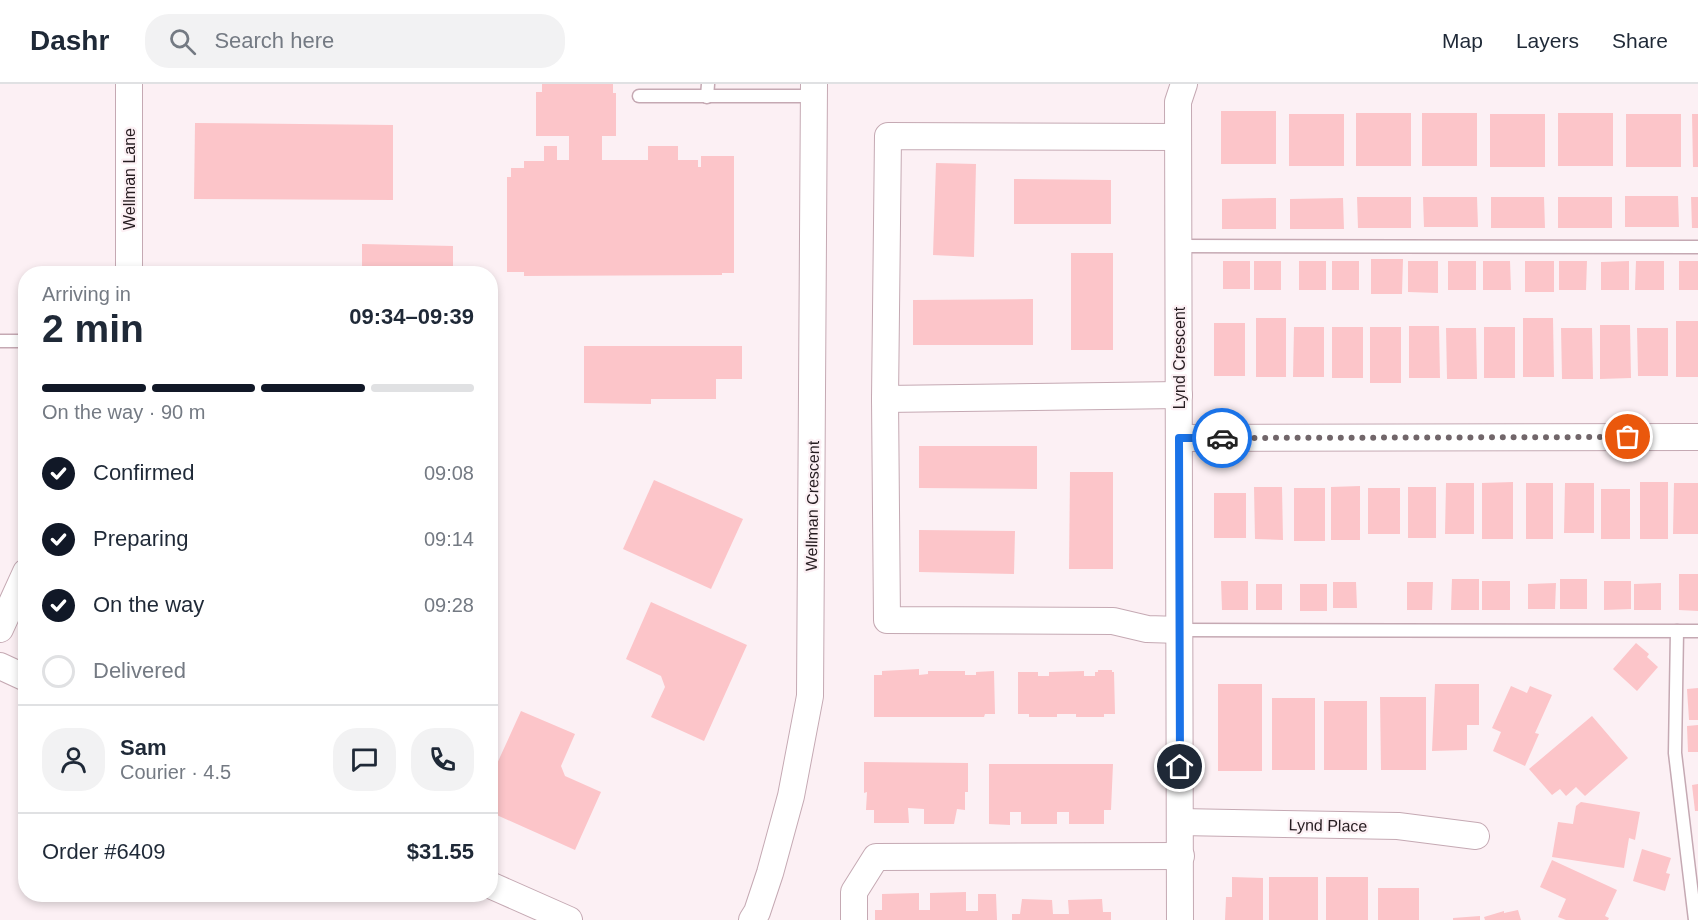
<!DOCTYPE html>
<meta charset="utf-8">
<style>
body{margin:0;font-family:Arial,sans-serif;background:#f2f2f3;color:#1f2937;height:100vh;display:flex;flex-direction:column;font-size:22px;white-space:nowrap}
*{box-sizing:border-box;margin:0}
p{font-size:20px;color:#747a83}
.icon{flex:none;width:33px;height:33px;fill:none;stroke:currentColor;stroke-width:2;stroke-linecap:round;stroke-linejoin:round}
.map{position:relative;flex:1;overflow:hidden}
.panel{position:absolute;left:18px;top:182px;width:480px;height:636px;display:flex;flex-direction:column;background:#fff;border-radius:24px;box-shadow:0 3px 9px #0003}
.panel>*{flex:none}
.pin{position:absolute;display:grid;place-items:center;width:51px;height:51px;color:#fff;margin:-26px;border:3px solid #fff;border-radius:50%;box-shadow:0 2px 6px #0007}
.courier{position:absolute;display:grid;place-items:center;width:60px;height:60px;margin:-30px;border:4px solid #1a73e8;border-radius:50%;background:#fff;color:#222;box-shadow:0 2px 8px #0007}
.headline em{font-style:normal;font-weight:700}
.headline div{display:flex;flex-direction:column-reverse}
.headline{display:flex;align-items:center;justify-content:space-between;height:102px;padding:0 24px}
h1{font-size:39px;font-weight:700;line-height:45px}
.bar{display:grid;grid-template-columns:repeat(4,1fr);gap:9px 6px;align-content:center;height:72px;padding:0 24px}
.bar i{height:8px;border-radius:4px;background:#e0e1e3}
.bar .on{background:#111827}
.bar p{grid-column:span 4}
.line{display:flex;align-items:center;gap:15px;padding:0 24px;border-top:2px solid #e0e1e3}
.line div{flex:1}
.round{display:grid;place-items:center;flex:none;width:63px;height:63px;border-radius:24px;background:#f2f2f3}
ol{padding:0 24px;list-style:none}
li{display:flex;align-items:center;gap:18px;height:66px}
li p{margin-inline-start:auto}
li .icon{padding:6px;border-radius:50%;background:#111827;color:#fff;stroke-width:4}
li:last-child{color:#747a83}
li i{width:33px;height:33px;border:3px solid #e0e1e3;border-radius:50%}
header{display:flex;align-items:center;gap:36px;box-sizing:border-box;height:84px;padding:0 30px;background:#fff;border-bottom:2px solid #e0e1e3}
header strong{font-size:28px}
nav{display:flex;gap:33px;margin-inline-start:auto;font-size:21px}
.search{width:420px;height:54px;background:#f2f2f3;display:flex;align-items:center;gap:15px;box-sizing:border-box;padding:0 21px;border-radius:24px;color:#747a83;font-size:22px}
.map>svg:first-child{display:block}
</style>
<header>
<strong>Dashr</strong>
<div class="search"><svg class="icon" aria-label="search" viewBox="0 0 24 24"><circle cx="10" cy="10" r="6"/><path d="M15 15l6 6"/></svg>Search here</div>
<nav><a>Map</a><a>Layers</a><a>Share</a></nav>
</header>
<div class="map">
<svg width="1698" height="836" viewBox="0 0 1698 836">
<rect width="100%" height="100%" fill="#fcf0f4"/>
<!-- building -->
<g fill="#fcc5c9">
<path d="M 542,0 L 613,0 L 613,9 L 616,9 L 616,52 L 602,52 L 602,76 L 648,76 L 648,62 L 678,62 L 678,76 L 698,76 L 698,83 L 701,83 L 701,72 L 734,72 L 734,189 L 722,189 L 722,191 L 524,192 L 524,188 L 507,188 L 507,93 L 511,93 L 511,84 L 524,84 L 524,77 L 544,77 L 544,62 L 557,62 L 557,76 L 569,76 L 569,52 L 536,52 L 536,8 L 542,8 Z"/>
<rect x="1221" y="27" width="55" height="53"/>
<rect x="1356" y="29" width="55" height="53"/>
<rect x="1422" y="29" width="55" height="53"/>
<rect x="1558" y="29" width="55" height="53"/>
<rect x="1289" y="30" width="55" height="52"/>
<rect x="1490" y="30" width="55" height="53"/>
<rect x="1626" y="30" width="55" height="53"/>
<path d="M 1692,30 L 1698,30 L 1698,83 L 1693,83 Z"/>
<path d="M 195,39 L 393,41 L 393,116 L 194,115 Z"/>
<path d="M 936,79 L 976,80 L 974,173 L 933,171 Z"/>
<path d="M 1014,95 L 1111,96 L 1111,140 L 1014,140 Z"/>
<path d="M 1625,112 L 1678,112 L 1679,143 L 1625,143 Z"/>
<path d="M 1357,113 L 1411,113 L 1411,144 L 1358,144 Z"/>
<path d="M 1423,113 L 1477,113 L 1478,143 L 1424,143 Z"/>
<path d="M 1491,113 L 1544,113 L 1545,144 L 1491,144 Z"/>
<rect x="1558" y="113" width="54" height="31"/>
<path d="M 1691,113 L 1698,113 L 1698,144 L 1692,144 Z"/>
<path d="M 1276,114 L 1276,145 L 1222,145 L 1222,115 Z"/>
<path d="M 1343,114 L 1344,145 L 1290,145 L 1290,115 Z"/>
<path d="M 362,160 L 453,162 L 453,189 L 362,189 Z"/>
<rect x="1071" y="169" width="42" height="97"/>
<path d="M 1371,175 L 1403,175 L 1402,210 L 1371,210 Z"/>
<rect x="1223" y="177" width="27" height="28"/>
<rect x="1254" y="177" width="27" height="29"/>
<rect x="1299" y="177" width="27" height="29"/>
<rect x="1332" y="177" width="27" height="29"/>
<path d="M 1408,177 L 1438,177 L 1438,209 L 1408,208 Z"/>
<rect x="1448" y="177" width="28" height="29"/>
<path d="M 1483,177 L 1510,177 L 1511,206 L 1483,206 Z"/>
<rect x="1525" y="177" width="29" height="31"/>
<path d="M 1559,177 L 1587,177 L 1586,206 L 1559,206 Z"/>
<path d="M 1629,177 L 1629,206 L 1601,206 L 1601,178 Z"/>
<path d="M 1636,177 L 1664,177 L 1664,206 L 1635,206 Z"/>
<rect x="1679" y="177" width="19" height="29"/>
<path d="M 1033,215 L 1033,261 L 913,261 L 913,216 Z"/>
<rect x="1256" y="234" width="30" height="59"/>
<path d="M 1523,234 L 1553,234 L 1554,293 L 1523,293 Z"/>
<rect x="1676" y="237" width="22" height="56"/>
<rect x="1214" y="239" width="31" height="53"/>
<path d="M 1600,241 L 1630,241 L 1631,294 L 1600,295 Z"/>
<path d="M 1409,242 L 1439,242 L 1440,294 L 1409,294 Z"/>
<path d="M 1294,243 L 1324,243 L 1324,293 L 1293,293 Z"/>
<rect x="1332" y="243" width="31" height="51"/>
<rect x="1370" y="243" width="31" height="56"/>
<rect x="1484" y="243" width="31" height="51"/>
<path d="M 1446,244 L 1476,244 L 1477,295 L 1447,295 Z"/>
<path d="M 1561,244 L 1592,244 L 1593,295 L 1562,295 Z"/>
<path d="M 1637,244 L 1668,244 L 1668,292 L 1638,292 Z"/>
<path d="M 584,262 L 742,262 L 742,295 L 716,295 L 716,315 L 651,315 L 651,320 L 584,319 Z"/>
<path d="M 919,362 L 1037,362 L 1037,405 L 919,404 Z"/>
<path d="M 1070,388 L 1113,388 L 1113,485 L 1069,485 Z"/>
<path d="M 654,396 L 743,435 L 711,505 L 623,465 Z"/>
<path d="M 1513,398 L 1513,455 L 1482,455 L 1482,399 Z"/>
<rect x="1640" y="398" width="28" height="57"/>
<path d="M 1446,399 L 1474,399 L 1474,450 L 1445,450 Z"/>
<rect x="1526" y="399" width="27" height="56"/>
<path d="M 1565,399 L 1594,399 L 1594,449 L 1564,449 Z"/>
<path d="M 1674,399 L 1698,399 L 1698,450 L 1673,450 Z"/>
<path d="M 1360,402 L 1360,456 L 1331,456 L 1331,403 Z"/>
<path d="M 1254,403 L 1282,403 L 1283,456 L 1255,455 Z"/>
<rect x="1408" y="403" width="28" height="51"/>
<rect x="1294" y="404" width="31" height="53"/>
<rect x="1368" y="404" width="32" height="46"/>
<rect x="1601" y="405" width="29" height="50"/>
<rect x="1214" y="409" width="32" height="45"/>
<path d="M 919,446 L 1015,447 L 1014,490 L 919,488 Z"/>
<path d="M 1679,490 L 1698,490 L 1698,527 L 1679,526 Z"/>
<path d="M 1452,495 L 1479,495 L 1479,526 L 1451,526 Z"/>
<rect x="1560" y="495" width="27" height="30"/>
<path d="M 1221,497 L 1248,497 L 1248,526 L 1222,526 Z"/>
<rect x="1482" y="497" width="28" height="29"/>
<path d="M 1604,497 L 1631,497 L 1631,525 L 1604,526 Z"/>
<path d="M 1333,498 L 1356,498 L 1357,524 L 1333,524 Z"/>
<path d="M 1407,498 L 1433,498 L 1432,526 L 1407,526 Z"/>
<path d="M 1556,499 L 1555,525 L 1528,525 L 1528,500 Z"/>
<path d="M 1661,499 L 1661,526 L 1634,526 L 1634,500 Z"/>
<rect x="1256" y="500" width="26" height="26"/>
<rect x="1300" y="500" width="27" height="27"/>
<path d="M 651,518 L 747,561 L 704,657 L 651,633 L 665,603 L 661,592 L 626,575 Z"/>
<path d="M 490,522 L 498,525 L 490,542 Z"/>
<path d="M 1636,559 L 1649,570 L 1647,573 L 1658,583 L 1637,607 L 1613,585 Z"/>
<path d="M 919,585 L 919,591 L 928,590 L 928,587 L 965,587 L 965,591 L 976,591 L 976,588 L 994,587 L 995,630 L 985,630 L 984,633 L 874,633 L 874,591 L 882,591 L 882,587 Z"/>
<path d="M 1098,586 L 1112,586 L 1112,588 L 1114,588 L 1115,630 L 1104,630 L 1104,633 L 1076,633 L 1076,630 L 1057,630 L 1057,633 L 1029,633 L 1029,630 L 1018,630 L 1018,588 L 1038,588 L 1038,592 L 1049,592 L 1049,588 L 1084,587 L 1084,592 L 1095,592 L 1095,588 L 1098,588 Z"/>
<rect x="1218" y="600" width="44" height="87"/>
<path d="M 1435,600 L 1479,600 L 1479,641 L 1467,641 L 1467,666 L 1432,667 Z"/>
<path d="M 1511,602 L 1527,609 L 1530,602 L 1552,611 L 1535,649 L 1539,650 L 1525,682 L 1493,667 L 1501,648 L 1492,644 Z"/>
<path d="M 1698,604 L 1698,636 L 1689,636 L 1687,605 Z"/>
<path d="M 1380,613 L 1426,613 L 1426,686 L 1381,686 Z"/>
<rect x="1272" y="614" width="43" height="72"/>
<rect x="1324" y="617" width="43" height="69"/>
<path d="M 521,627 L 575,650 L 561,682 L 565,692 L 601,708 L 575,766 L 490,728 L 490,695 Z"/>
<path d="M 1592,632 L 1628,674 L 1585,712 L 1576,703 L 1566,712 L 1560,705 L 1552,711 L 1529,685 Z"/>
<path d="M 1698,641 L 1698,668 L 1688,668 L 1687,642 Z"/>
<path d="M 864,678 L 968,679 L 968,708 L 965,708 L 965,726 L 957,725 L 954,740 L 924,740 L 924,725 L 908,724 L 909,739 L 874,739 L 874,726 L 866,726 L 867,708 L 864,709 Z"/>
<path d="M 989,680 L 1113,680 L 1111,726 L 1104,726 L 1104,740 L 1069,740 L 1069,728 L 1057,728 L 1057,740 L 1021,740 L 1021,728 L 1010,728 L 1010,741 L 989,740 Z"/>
<path d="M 1698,700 L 1698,727 L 1695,727 L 1692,701 Z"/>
<path d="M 1581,718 L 1640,728 L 1635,756 L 1629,754 L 1624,784 L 1552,773 L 1558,738 L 1573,740 L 1576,722 Z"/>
<path d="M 1642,765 L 1671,774 L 1666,789 L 1670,790 L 1665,807 L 1633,797 Z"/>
<path d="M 1552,776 L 1617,806 L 1605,832 L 1609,834 L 1608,836 L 1566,836 L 1558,833 L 1566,815 L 1540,803 Z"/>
<path d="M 1232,793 L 1263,794 L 1263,836 L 1225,836 L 1226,813 L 1232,813 Z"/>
<rect x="1269" y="793" width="49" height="43"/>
<rect x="1326" y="793" width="42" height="43"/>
<rect x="1378" y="804" width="41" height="32"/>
<path d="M 966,808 L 966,827 L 978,827 L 978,810 L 996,810 L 997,836 L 875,836 L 875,826 L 882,826 L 882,810 L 919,809 L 919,826 L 930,826 L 930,809 Z"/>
<path d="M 1022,815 L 1052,816 L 1053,830 L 1069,830 L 1068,816 L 1102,815 L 1103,828 L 1111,828 L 1111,836 L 1012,836 L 1012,830 L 1020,830 Z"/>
<path d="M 1518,826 L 1521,836 L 1485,836 L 1484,833 L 1504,827 L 1504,829 Z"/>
<path d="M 1480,832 L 1480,836 L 1453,836 L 1453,834 Z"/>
</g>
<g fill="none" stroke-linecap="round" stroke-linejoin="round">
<defs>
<g id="lane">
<path d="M 639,12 L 814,12"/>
<path d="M 707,13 L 708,0"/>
<path d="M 1179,162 L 1698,163"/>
<path d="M 0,257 L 26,257"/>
<path d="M 1180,546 L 1698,547"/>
<path d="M 1677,547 L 1675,669 L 1695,836"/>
</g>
<g id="street">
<path d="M 129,0 L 129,189"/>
<path d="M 1178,53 L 888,52 L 885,315 L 1179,311"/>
<path d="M 885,315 L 887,536 L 1113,537 L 1147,545 L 1180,546"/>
<path d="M 1179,354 L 1698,353"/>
<path d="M 0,545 L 26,488"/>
<path d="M 0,582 L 26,594"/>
<path d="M 1180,738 L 1398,742 L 1476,752"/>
<path d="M 490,801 L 569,836"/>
<path d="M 752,836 L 757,828 L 770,789 L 791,712 L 810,612 L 814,0"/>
<path d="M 854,836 L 854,808 L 876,773 L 1181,772"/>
<path d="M 1180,836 L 1178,18 L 1184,0"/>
</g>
</defs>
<!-- lane casing -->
<use href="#lane" stroke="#c5a9b3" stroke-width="15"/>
<!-- street casing -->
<use href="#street" stroke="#c5a9b3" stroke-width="28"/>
<!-- lane -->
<use href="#lane" stroke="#fff" stroke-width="12"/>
<!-- street -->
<use href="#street" stroke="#fff" stroke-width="26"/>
</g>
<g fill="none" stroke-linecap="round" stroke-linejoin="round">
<!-- done -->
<path stroke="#71666a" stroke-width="6" stroke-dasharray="0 10.8" d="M 1222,354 L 1628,353"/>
<!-- route -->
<path stroke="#1a73e8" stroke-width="8" d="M 1180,683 L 1179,354 L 1222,354"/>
</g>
<g text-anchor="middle" stroke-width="4.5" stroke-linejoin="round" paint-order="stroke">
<!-- street labels -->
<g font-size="16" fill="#261c20" stroke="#fcf0f4">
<text transform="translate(129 95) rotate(-90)" y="6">Wellman Lane</text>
<text transform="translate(1179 274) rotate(-90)" y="6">Lynd Crescent</text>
<text transform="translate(812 422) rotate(-89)" y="6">Wellman Crescent</text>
<text transform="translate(1328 741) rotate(1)" y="6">Lynd Place</text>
</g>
</g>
</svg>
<div class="pin" style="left:1628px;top:353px;background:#ea580c"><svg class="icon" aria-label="bag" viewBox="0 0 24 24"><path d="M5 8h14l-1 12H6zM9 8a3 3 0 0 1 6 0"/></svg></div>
<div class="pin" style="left:1180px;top:683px;background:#1f2937"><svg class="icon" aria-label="home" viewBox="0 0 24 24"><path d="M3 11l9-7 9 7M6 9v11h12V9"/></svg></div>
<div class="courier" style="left:1222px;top:354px"><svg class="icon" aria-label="car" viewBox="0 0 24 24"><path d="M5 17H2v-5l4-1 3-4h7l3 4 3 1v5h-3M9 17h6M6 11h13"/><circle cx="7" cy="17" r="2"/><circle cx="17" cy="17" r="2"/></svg></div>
<section class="panel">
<div class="headline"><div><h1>2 min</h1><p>Arriving in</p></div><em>09:34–09:39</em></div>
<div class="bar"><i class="on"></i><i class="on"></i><i class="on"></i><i></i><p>On the way · 90 m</p></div>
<ol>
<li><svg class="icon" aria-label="check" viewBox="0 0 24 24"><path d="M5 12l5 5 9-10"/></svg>Confirmed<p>09:08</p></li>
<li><svg class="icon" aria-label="check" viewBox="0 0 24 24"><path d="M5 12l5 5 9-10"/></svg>Preparing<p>09:14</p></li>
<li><svg class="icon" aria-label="check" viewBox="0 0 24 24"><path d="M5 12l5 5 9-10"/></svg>On the way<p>09:28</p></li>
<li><i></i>Delivered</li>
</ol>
<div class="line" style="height:108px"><a class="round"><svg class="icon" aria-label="person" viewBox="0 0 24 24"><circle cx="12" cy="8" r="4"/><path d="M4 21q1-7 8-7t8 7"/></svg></a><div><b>Sam</b><p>Courier · 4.5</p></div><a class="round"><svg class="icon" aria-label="chat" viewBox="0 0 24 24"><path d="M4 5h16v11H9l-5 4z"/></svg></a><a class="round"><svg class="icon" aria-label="phone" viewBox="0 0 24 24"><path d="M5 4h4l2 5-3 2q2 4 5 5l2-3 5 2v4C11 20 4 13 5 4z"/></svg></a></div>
<div class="line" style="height:78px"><div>Order #6409</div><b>$31.55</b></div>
</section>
</div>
